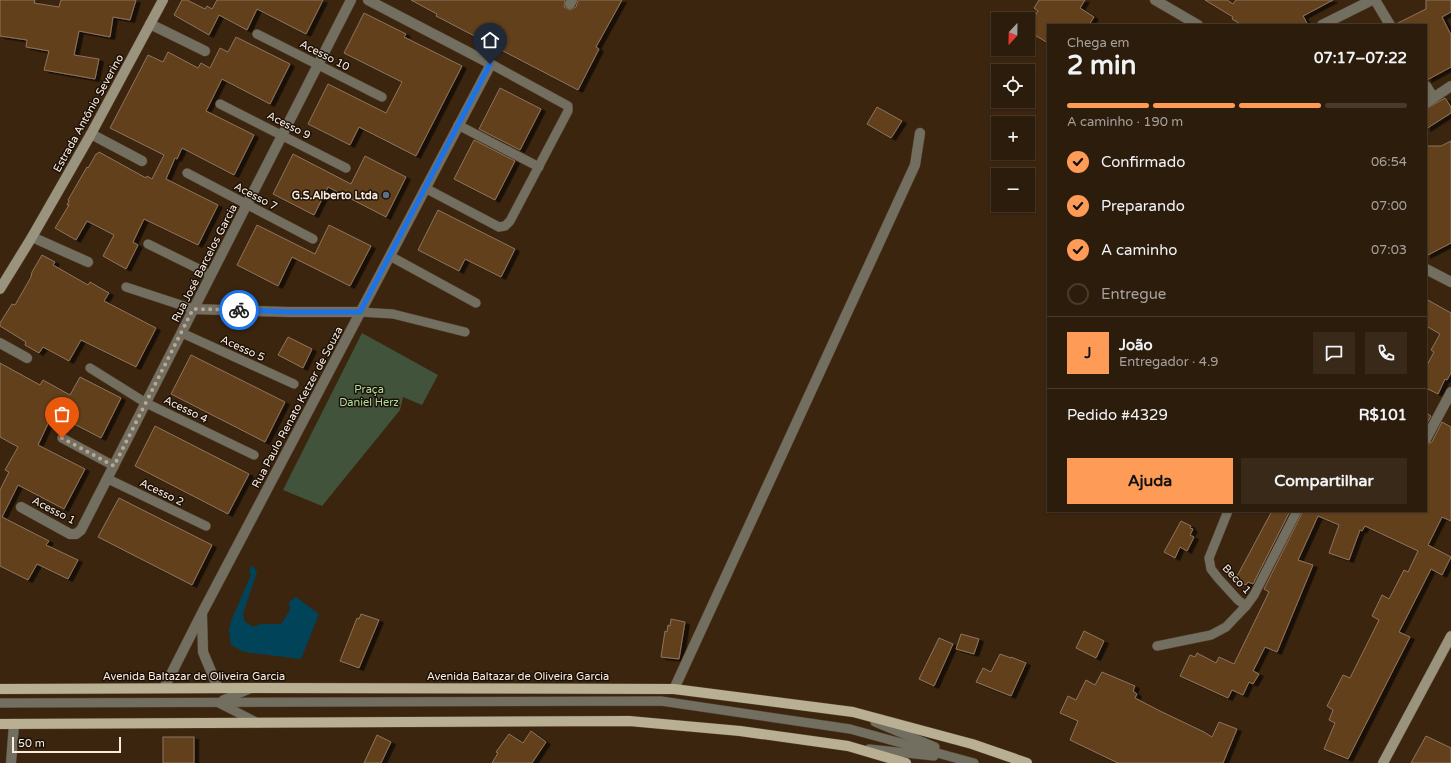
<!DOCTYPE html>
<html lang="pt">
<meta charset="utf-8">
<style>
body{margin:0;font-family:"Varela Round",sans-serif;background:#382919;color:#f1f3f6;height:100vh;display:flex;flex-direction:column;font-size:15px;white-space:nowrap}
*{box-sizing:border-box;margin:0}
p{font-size:13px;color:#a6a19d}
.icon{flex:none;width:22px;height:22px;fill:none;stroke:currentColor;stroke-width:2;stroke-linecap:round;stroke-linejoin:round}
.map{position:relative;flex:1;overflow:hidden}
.drawer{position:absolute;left:1047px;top:24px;width:380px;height:488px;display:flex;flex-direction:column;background:#2c1c0b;border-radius:0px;box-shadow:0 1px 3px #0004,0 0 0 1px #483a2c}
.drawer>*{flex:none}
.needle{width:26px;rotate:202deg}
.buttons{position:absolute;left:991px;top:12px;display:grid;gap:8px}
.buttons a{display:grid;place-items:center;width:44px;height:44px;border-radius:0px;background:#2c1c0b;box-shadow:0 1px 3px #0004,0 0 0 1px #483a2c;font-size:20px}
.scale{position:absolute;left:12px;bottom:10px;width:109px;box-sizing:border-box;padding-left:4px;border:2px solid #fbecde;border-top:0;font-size:11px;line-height:14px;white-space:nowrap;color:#fbecde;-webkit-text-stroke:3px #1b1108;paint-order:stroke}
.pin{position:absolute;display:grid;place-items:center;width:34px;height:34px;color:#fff;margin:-41px -17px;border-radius:50% 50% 50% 0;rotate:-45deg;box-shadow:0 0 4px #0007}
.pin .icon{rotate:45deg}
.courier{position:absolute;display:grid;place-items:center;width:40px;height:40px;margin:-20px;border:3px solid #1a73e8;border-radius:50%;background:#fff;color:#222;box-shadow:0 1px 5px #0007}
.summary em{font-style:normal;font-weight:700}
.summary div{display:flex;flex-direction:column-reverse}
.summary{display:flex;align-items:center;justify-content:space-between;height:68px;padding:0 20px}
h1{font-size:26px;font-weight:700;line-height:30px}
.bar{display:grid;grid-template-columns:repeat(4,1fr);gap:6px 4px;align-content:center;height:48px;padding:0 20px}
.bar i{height:5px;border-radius:3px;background:#483a2c}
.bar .active{background:#fe9c57}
.bar p{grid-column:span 4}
.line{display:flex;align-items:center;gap:10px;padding:0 20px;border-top:1px solid #483a2c}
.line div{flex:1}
.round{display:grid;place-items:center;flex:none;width:42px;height:42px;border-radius:0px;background:#382919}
ol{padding:0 20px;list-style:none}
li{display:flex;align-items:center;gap:12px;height:44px}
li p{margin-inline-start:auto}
li .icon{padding:4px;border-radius:50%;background:#fe9c57;color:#111;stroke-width:4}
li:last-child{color:#a6a19d}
li i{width:22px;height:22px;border:2px solid #483a2c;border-radius:50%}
.action{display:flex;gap:8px;margin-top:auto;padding:8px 20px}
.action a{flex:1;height:46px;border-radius:0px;background:#fe9c57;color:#111;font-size:16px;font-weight:700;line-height:46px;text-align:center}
.action a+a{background:#382919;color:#f1f3f6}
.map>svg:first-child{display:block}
</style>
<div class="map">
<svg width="1451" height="763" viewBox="0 0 1451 763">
<defs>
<filter id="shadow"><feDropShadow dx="4.5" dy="2.5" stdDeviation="0" flood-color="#0009"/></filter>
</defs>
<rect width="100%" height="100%" fill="#3b250f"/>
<!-- green -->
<path fill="#42533b" d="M 362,333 L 438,375 L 422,405 L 403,397 L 400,410 L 322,506 L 283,490 Z"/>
<!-- water -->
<path fill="#01445a" d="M 252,565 L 257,572 L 243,614 L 245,622 L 254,627 L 260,624 L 281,624 L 290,610 L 289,602 L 296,597 L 319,614 L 301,659 L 244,652 L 231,645 L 229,631 L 231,621 L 251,575 L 249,570 Z"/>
<!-- building -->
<g fill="#63401d" stroke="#8e745c" filter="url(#shadow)">
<path d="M 0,0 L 35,0 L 34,3 L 59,7 L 61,0 L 136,0 L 130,20 L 113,17 L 110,37 L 79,31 L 74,55 L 99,59 L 95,79 L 44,70 L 49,51 L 26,47 L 27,40 L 0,36 Z"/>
<path d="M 182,0 L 187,0 L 205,9 L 207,6 L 212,9 L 217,0 L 323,0 L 306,34 L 257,9 L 247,30 L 219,15 L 209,35 L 174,15 Z"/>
<path d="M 411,0 L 565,0 L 564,7 L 570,10 L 576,7 L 578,0 L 622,0 L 596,47 L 599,49 L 578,90 L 436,16 L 437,14 Z"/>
<path d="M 1039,0 L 1085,0 L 1080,8 L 1094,17 L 1089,25 L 1048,25 L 1048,43 L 1028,31 L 1028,28 L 1038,11 L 1034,8 Z"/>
<path d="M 1205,0 L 1227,0 L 1233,4 L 1236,0 L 1333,0 L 1303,16 L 1308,25 L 1242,25 L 1232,19 L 1233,17 Z"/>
<path d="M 1426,0 L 1451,0 L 1451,12 L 1442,17 L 1451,35 L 1451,67 L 1427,80 L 1426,25 L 1396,24 L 1426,9 Z"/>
<path d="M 364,13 L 406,34 L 404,37 L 462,66 L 416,156 L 359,127 L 350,145 L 308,124 L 328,84 L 386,113 L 402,82 L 344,53 Z"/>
<path d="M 236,37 L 290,64 L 270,104 L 222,79 L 206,111 L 254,135 L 234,175 L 182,148 L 177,159 L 175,158 L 166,179 L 218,205 L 198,245 L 144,219 L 133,242 L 138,245 L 126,269 L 103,256 L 114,235 L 87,221 L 76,240 L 55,228 L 69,205 L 67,205 L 69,201 L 68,200 L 87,167 L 88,168 L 96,154 L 97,154 L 99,152 L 146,178 L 147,176 L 152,179 L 164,155 L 110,128 L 148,55 L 163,62 L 168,52 L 198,68 L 201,63 L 210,68 L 220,48 L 228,52 Z"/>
<path d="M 500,88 L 541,109 L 520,150 L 479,129 Z"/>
<path d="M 1445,98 L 1451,107 L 1451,113 L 1426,129 L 1426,109 Z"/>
<path d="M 877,107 L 902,121 L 891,138 L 867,124 Z"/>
<path d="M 474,140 L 515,161 L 495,200 L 454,179 Z"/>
<path d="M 1451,141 L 1451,243 L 1426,256 L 1426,146 L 1441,146 Z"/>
<path d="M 293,154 L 351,184 L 365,156 L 406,177 L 386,217 L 328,187 L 314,215 L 273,194 Z"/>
<path d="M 438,210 L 515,249 L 501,277 L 465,259 L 459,271 L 418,250 Z"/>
<path d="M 257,225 L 315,254 L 329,225 L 371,246 L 350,286 L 292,257 L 278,286 L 237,265 Z"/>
<path d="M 42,255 L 55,262 L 53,265 L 88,285 L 90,282 L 109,293 L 104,301 L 156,328 L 136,367 L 81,340 L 69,361 L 43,347 L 39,353 L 25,345 L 26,342 L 0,326 L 0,323 L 12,304 L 15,305 L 31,277 L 32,272 Z"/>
<path d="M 1426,299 L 1451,313 L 1451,373 L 1447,380 L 1445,379 L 1438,394 L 1426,388 L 1426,367 L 1434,352 L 1431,350 L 1440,334 L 1426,326 Z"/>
<path d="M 288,337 L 312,349 L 303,368 L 278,355 Z"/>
<path d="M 191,355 L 285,402 L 265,442 L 171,394 Z"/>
<path d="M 0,363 L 40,385 L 43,380 L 70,395 L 80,377 L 121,398 L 101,438 L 53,413 L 38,445 L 85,469 L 64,509 L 18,485 L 2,517 L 49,541 L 46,545 L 78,560 L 68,579 L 37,564 L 28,580 L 0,566 L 0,490 L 9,472 L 5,470 L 18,447 L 0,437 Z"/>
<path d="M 1426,413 L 1431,416 L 1426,425 Z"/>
<path d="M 1442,422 L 1451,427 L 1451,521 L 1442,517 L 1428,545 L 1451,557 L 1442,575 L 1431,569 L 1399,632 L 1410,637 L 1348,759 L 1324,749 L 1335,723 L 1329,720 L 1333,710 L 1327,706 L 1343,675 L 1350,678 L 1379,620 L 1372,616 L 1382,595 L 1389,599 L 1404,570 L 1408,572 L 1418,551 L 1365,526 L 1362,531 L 1360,530 L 1349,560 L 1329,553 L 1339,525 L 1318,516 L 1298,560 L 1313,565 L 1277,652 L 1265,647 L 1253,671 L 1259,674 L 1253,684 L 1249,682 L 1243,695 L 1232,690 L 1228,698 L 1180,676 L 1190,655 L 1195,657 L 1197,653 L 1216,663 L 1219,657 L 1234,664 L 1269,592 L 1264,589 L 1303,511 L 1426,511 L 1426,445 L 1432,442 Z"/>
<path d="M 155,426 L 249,474 L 228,514 L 135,466 Z"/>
<path d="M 119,498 L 212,545 L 192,585 L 98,537 Z"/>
<path d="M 1272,511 L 1290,511 L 1253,584 L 1248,582 L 1246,585 L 1235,580 Z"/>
<path d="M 1181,521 L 1191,526 L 1190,528 L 1193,529 L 1190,535 L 1194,537 L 1187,551 L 1180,547 L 1175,558 L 1164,552 Z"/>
<path d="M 361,614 L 379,620 L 359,668 L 340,661 L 357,618 L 359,619 Z"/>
<path d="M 671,619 L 685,622 L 679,659 L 661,657 L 665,631 L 667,632 L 668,625 L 670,626 Z"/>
<path d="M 1084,631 L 1104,641 L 1096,658 L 1076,648 Z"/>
<path d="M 961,634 L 979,639 L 974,654 L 956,649 Z"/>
<path d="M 939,638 L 953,644 L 934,686 L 919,679 Z"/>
<path d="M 1000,654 L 1011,658 L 1011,657 L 1026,663 L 1011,696 L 976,682 L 983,668 L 991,672 Z"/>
<path d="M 1102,672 L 1135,686 L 1133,691 L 1137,694 L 1135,698 L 1160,711 L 1204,732 L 1212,737 L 1219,722 L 1237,729 L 1223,763 L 1118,763 L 1070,740 L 1078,721 L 1060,713 L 1068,696 L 1076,700 L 1086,680 L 1095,685 Z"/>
<path d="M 531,731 L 546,742 L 532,763 L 492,763 L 498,753 L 496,752 L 509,734 L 523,743 Z"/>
<path d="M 377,735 L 391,742 L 381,763 L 364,763 Z"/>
<path d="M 1426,736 L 1451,748 L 1451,763 L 1411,763 Z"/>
<rect x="163" y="737" width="31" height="26"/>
</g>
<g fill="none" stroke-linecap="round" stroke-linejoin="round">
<defs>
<g id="service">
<path d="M 257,34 L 382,97"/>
<path d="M 220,104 L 346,168"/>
<path d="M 458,125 L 539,167"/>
<path d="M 187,173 L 313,239"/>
<path d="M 425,188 L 499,227 L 505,226 L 510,221 L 568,111 L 568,106 L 491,64"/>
<path d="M 148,244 L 211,275"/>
<path d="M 390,256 L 476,303"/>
<path d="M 126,287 L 193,309"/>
<path d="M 360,312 L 393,314 L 465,332"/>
<path d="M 182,333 L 294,384"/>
<path d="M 90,368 L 146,403 L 254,455"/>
<path d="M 62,438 L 114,466"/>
<path d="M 108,479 L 206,526"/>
<path d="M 1228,511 L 1209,558 L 1211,569 L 1218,578 L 1238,600 L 1246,606 L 1254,595 L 1297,511"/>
<path d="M 1157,646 L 1211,635 L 1226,627 L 1246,606"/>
<path d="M 223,700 L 252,688"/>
<path d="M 0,703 L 661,701 L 850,729 L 974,763"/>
<path d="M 219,703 L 258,723"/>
<path d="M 875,722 L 935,747"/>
<path d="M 869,749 L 934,756"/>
</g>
<g id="minor">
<path d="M 1155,0 L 1198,25"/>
<path d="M 1375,0 L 1390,25"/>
<path d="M 570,4 L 572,0"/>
<path d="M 150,24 L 205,51"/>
<path d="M 1322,25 L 1372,0"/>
<path d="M 1426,86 L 1433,97"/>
<path d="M 1426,103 L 1451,86"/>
<path d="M 91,134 L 142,161"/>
<path d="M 32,237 L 88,262"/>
<path d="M 1426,269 L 1451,282"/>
<path d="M 193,309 L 289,312 L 360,312"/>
<path d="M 0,343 L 27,358"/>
<path d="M 1426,439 L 1451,392"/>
<path d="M 21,507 L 70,534 L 76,534 L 81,530 L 351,0"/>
<path d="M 202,615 L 203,652 L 218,688"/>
<path d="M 164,688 L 202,613 L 491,64 L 368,0"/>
<path d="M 674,689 L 915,165 L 920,133"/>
<path d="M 11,763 L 14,724"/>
</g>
<g id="secondary">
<path d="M 0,289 L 32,237 L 91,134 L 163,0"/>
<path d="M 1383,763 L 1451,636"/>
</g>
<g id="primary">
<path d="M 0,689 L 254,688 L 674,689 L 853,712 L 972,744 L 1027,763"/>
<path d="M 0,724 L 629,721 L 740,731 L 848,746 L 906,763"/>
</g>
</defs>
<!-- service casing -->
<use href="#service" stroke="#56412c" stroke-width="10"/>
<!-- minor casing -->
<use href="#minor" stroke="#56412c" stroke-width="11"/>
<!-- secondary casing -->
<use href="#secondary" stroke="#56412c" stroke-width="11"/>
<!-- primary casing -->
<use href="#primary" stroke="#56412c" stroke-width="11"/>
<!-- service -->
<use href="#service" stroke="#726e60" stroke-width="9"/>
<!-- minor -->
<use href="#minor" stroke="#726e60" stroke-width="10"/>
<!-- secondary -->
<use href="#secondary" stroke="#9a937d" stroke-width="10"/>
<!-- primary -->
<use href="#primary" stroke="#b9b093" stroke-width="10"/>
</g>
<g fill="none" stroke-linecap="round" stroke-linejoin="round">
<!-- done -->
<path stroke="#b8a696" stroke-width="4" stroke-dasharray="0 7.2" d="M 62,438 L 114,466 L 193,309 L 239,310"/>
<!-- route -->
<path stroke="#1a73e8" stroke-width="5" d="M 239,310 L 289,312 L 360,312 L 490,64"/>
</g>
<!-- markers -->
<circle fill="#5c6f8a" stroke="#1b1108" stroke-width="1.5" cx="386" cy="195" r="4"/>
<g text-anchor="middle" stroke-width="3" stroke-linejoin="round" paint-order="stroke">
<!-- street labels -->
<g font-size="11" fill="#fbecde" stroke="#1b1108">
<text transform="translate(325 55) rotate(27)" y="4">Acesso 10</text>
<text transform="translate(88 113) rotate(-61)" y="4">Estrada Antônio Severino</text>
<text transform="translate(289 125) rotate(27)" y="4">Acesso 9</text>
<text transform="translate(256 196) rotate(28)" y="4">Acesso 7</text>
<text transform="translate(204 263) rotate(-63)" y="4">Rua José Barcelos Garcia</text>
<text transform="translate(243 348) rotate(24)" y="4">Acesso 5</text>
<text transform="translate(297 407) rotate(-62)" y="4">Rua Paulo Renato Ketzer de Souza</text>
<text transform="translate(186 409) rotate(26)" y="4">Acesso 4</text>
<text transform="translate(162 492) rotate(26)" y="4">Acesso 2</text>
<text transform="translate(54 510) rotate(27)" y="4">Acesso 1</text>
<text transform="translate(1237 579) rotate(47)" y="4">Beco 1</text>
<text x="194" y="680">Avenida Baltazar de Oliveira Garcia</text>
<text x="518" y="680">Avenida Baltazar de Oliveira Garcia</text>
</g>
<!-- poi labels -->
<g font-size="11" font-weight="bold" fill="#fbecde" stroke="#1b1108" text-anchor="end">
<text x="378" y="199">G.S.Alberto Ltda</text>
</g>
<!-- park labels -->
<g font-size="11" fill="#b1dd9c" stroke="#1b1108">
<text x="369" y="393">Praça<tspan x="369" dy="13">Daniel Herz</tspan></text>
</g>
</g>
</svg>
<div class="buttons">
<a><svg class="needle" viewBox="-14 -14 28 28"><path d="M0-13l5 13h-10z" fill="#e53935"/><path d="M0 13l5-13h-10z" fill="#a6a19d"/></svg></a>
<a><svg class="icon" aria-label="locate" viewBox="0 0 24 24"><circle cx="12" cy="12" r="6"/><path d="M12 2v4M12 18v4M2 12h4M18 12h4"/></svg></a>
<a>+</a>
<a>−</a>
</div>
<div class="scale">50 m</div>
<div class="pin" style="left:62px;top:438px;background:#ea580c"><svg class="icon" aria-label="bag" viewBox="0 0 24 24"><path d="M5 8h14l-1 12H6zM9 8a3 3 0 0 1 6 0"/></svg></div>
<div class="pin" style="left:490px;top:64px;background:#1f2937"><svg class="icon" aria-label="home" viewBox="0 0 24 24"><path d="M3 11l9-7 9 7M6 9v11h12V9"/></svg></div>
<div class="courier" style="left:239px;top:310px"><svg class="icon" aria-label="bike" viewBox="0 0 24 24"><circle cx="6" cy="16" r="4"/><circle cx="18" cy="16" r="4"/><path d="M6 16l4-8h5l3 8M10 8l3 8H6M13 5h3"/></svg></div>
<section class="drawer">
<div class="summary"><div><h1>2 min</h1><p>Chega em</p></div><em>07:17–07:22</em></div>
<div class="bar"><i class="active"></i><i class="active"></i><i class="active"></i><i></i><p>A caminho · 190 m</p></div>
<ol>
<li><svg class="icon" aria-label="check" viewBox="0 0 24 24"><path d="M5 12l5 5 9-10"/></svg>Confirmado<p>06:54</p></li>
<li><svg class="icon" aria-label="check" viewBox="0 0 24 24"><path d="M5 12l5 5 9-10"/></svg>Preparando<p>07:00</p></li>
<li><svg class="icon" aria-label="check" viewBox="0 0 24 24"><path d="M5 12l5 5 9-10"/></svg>A caminho<p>07:03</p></li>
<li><i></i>Entregue</li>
</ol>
<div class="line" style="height:72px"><b class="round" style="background:#fe9c57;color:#111">J</b><div><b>João</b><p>Entregador · 4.9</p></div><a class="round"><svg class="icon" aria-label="chat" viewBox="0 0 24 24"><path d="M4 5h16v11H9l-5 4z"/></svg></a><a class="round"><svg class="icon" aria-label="phone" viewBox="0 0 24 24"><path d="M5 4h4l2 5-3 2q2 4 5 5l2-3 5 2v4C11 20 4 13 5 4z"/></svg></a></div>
<div class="line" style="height:52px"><div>Pedido #4329</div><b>R$101</b></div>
<div class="action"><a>Ajuda</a><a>Compartilhar</a></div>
</section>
</div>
